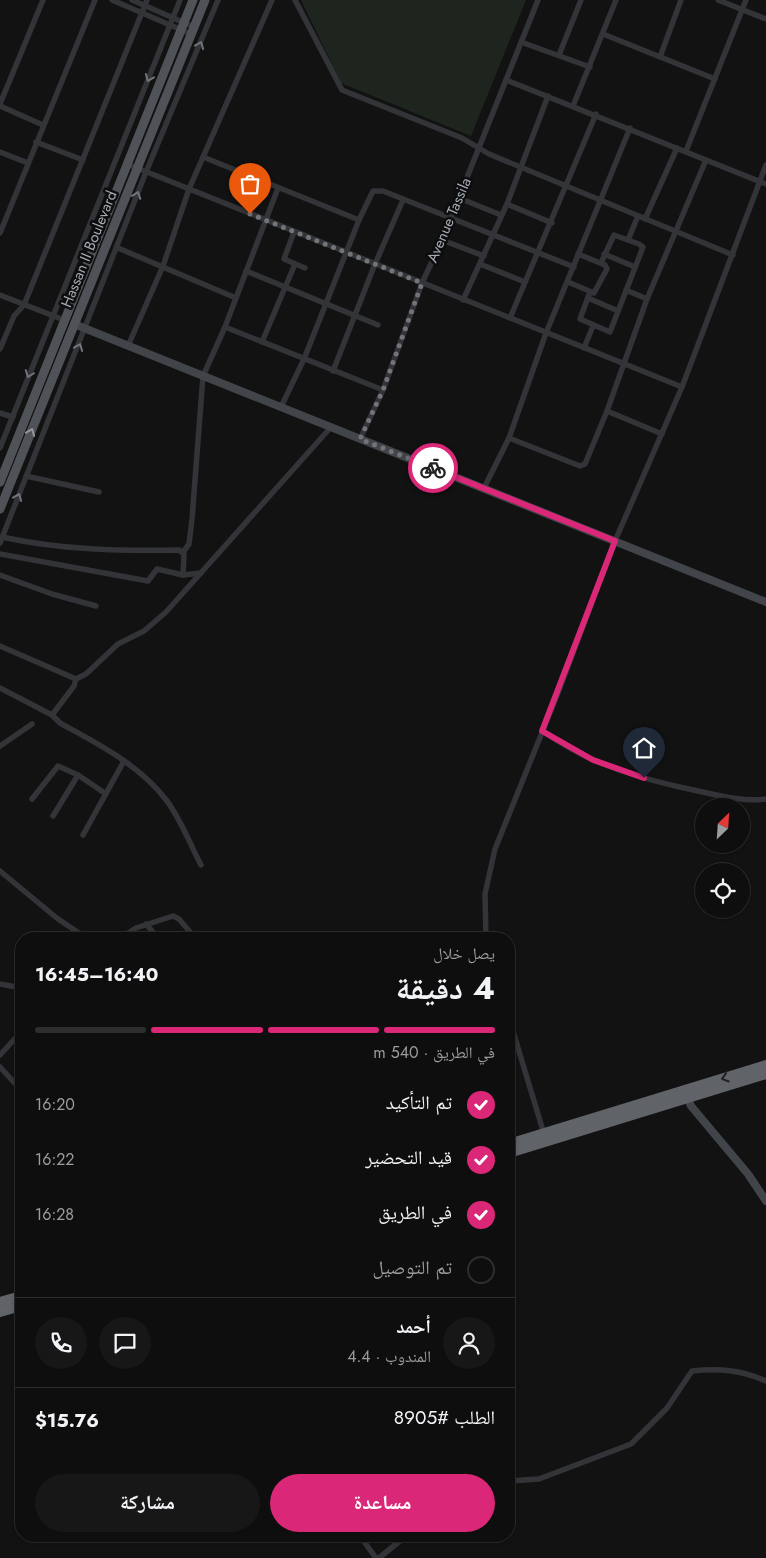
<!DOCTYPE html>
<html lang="ar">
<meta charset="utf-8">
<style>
body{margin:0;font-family:Jost,"Noto Naskh Arabic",sans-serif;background:#171717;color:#f1f3f6;direction:rtl;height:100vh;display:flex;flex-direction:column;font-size:19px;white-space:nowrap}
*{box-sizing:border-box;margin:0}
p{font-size:16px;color:#9b9c9e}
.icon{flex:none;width:28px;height:28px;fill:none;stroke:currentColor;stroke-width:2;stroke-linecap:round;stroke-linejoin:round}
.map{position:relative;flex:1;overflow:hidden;direction:ltr}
.panel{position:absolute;left:15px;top:932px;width:500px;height:610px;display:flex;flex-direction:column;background:#0e0e0e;border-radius:20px;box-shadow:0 1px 4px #0004,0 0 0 1px #2e2e2e;direction:rtl}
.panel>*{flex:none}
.needle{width:32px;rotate:25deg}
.fabs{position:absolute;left:695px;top:798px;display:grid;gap:10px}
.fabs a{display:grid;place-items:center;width:55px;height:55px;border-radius:50%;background:#0e0e0e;box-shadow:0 1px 4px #0004,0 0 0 1px #2e2e2e;font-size:25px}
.pin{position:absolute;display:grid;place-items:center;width:42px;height:42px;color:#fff;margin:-51px -21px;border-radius:50% 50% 50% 0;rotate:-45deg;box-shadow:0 0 5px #0007}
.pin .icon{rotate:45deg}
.courier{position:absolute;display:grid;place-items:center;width:50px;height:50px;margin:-25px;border:4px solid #db2777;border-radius:50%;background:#fff;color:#222;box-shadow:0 1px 6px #0007}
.summary em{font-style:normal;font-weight:700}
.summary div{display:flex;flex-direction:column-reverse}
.summary{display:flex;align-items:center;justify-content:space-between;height:85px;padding:0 20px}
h1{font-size:32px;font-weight:700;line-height:38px}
.bar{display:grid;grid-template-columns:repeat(4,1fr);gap:8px 5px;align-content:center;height:60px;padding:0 20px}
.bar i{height:6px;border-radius:4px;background:#2e2e2e}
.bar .on{background:#db2777}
.bar p{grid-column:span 4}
.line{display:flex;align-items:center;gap:12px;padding:0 20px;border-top:1px solid #2e2e2e}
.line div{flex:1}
.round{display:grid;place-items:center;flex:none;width:52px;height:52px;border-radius:26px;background:#171717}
ol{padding:0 20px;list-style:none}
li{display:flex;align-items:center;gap:15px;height:55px}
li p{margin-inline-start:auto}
li .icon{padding:5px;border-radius:50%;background:#db2777;color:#fff;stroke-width:4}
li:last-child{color:#9b9c9e}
li i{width:28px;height:28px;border:2px solid #2e2e2e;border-radius:50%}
.cta{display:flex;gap:10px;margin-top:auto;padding:10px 20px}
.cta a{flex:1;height:58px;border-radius:30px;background:#db2777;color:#fff;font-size:20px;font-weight:700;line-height:58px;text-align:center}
.cta a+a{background:#171717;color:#f1f3f6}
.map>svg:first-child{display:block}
</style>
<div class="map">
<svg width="766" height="1558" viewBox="0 0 766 1558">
<rect width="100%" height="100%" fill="#121213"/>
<!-- green -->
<path fill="#1e251f" d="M 301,0 L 526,0 L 471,136 L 341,83 Z"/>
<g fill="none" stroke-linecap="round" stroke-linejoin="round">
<!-- street -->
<g stroke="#333438" stroke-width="5.5">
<path d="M 112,0 L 191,34"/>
<path d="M 132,0 L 194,27"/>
<path d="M 295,0 L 342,90 L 462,138 L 489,154 L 733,255"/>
<path d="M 718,0 L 766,19"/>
<path d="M 603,34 L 715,79"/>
<path d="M 521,42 L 590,67"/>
<path d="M 559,55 L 581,0"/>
<path d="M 660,57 L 681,0"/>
<path d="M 506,80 L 766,184"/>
<path d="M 0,104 L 43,0"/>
<path d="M 0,106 L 43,125"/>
<path d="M 573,106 L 616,0"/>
<path d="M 36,142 L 83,160"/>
<path d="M 686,151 L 746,0"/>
<path d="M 0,152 L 28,163"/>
<path d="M 203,157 L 359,220"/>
<path d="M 127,164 L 682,387"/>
<path d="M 459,198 L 501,215"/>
<path d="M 507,204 L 552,223"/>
<path d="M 645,219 L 677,148"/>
<path d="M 294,232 L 284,259 L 305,268"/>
<path d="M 0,233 L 95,0"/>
<path d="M 442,240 L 484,256"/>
<path d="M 628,240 L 638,216"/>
<path d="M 118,248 L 236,298"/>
<path d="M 604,254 L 635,267"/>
<path d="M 480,264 L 525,282"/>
<path d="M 246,271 L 378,325"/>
<path d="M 568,282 L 594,293 L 607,269 L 605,265 L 578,254"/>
<path d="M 626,290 L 647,299"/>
<path d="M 590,292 L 580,319 L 610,332 L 643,247 L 639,244 L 614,235 L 601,263"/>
<path d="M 0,295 L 64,320"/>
<path d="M 588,298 L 618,311"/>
<path d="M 463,300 L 507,204 L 548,96"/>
<path d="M 510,318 L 596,114"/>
<path d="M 225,327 L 383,390"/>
<path d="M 262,342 L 295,264"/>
<path d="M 128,346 L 163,266 L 189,189 L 272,0"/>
<path d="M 584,348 L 593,326"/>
<path d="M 0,349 L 14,316 L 24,305 L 147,0"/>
<path d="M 333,371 L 375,264 L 403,200"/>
<path d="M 281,407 L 304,359 L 359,220 L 373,191 L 383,191 L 574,267"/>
<path d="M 607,411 L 662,434"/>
<path d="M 0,413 L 13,417"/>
<path d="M 509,438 L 580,466 L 585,464 L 607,411 L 647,299 L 706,160"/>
<path d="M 360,439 L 383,390 L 422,283 L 442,240 L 538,0"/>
<path d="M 0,448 L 180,0"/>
<path d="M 26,476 L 99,492"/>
<path d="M 484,488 L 509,438 L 546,333 L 630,128"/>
<path d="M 2,537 C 61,550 120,551 179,550 L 184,554 L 183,575"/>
<path d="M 0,543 L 146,172 L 218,0"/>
<path d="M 183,552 L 189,544 L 192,519 L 203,376 L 225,327 L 278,188"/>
<path d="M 0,554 L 148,581 L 157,569 L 183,575 L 201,573"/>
<path d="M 0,575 L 52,594 L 96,606"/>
<path d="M 0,646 L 76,679 L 74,686 L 52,715"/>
<path d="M 76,679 L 86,674 L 118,644 L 144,631 L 166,612 L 331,427"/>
<path d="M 0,688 L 52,715 L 60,723 C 98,744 140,765 167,801 C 181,820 190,844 201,865"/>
<path d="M 543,731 C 588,764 644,780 698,791 C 721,796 743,802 766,799"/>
<path d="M 0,746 L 32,724"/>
<path d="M 32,799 L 58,766 L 78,775 L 106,794"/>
<path d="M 53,816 L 78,775"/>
<path d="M 83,835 L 124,761"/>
<path d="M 0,871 L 58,919 L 88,939"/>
<path d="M 146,924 L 159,939"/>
<path d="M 119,939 L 136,928 L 173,916 L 179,919 L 196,939"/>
<path d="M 486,939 L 485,894 L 495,849 L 558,693 L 615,541 L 682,387 L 766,165"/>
<path d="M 0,984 L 21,988"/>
<path d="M 509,1018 L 544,1134"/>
<path d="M 0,1055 L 21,1032"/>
<path d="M 0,1067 L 21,1090"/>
<path d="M 509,1481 L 539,1479 L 631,1444 L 667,1408 L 692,1371 C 719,1368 741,1370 766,1381"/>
<path d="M 360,1536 L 376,1558"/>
<path d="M 379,1558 L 406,1536"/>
</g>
<!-- secondary -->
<g stroke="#414448" stroke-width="8">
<path d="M 74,324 L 766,602"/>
<path d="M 686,1095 L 691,1106 L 748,1174 L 766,1201"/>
</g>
<!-- primary -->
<g stroke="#4f5256" stroke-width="9">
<path d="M 0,482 L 193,0"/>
<path d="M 0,509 L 205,0"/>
</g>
<!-- highway -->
<g stroke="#606368" stroke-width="10">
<path d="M 509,1144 L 766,1065"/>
<path d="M 509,1153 L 766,1074"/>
<path d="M 0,1302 L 21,1296"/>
<path d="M 0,1312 L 21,1306"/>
</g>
</g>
<!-- one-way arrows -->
<defs><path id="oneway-chevron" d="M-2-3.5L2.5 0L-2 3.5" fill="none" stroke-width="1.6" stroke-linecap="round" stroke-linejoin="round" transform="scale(1.25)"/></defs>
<g stroke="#71757b">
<use href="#oneway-chevron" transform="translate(200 45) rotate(-68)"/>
<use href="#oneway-chevron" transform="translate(149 78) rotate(112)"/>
<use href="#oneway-chevron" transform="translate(137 195) rotate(-70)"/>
<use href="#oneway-chevron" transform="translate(79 347) rotate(-68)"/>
<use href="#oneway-chevron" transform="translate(29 374) rotate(111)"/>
<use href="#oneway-chevron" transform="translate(18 497) rotate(-68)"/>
</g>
<use stroke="#9398a0" href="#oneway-chevron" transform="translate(31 432) rotate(-68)"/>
<use stroke="#222224" href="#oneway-chevron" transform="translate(725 1078) rotate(163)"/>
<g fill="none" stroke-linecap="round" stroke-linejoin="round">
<!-- done -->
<path stroke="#71757a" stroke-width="5" stroke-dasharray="0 9" d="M 250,214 L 422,283 L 383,390 L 360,439 L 433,468"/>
<!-- route -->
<path stroke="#db2777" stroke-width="6" d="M 433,468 L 615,541 L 542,731 L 593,760 L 644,778"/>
</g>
<g text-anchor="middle" stroke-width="5" stroke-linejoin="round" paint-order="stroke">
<!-- street labels -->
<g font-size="15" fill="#a4aab2" stroke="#0d0d0e">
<text transform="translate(449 220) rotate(-67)" y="5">Avenue Tassila</text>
<text transform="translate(89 249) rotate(-68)" y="5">Hassan II Boulevard</text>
</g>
</g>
</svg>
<div class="fabs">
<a><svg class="needle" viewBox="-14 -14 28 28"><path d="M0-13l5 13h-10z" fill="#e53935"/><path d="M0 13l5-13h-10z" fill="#9b9c9e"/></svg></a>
<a><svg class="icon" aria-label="locate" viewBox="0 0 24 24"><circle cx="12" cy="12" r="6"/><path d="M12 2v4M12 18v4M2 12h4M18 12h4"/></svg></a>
</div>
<div class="pin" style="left:250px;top:214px;background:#ea580c"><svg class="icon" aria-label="bag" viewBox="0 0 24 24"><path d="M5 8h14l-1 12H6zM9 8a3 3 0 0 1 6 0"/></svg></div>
<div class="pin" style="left:644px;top:778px;background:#1f2937"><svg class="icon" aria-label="home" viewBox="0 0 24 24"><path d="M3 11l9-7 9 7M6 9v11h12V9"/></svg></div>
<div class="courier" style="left:433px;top:468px"><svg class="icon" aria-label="bike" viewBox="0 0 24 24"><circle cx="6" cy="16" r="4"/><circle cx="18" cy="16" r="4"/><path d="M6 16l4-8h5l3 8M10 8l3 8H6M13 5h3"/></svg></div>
<section class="panel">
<div class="summary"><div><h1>4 دقيقة</h1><p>يصل خلال</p></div><em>16:40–16:45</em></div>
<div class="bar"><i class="on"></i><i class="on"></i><i class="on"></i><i></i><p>في الطريق · 540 m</p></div>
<ol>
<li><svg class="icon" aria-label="check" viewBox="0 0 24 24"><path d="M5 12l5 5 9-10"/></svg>تم التأكيد<p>16:20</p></li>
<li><svg class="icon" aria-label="check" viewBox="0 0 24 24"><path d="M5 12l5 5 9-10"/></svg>قيد التحضير<p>16:22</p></li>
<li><svg class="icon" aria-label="check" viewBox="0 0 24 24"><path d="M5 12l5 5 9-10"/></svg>في الطريق<p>16:28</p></li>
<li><i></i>تم التوصيل</li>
</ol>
<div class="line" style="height:90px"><a class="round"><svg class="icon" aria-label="person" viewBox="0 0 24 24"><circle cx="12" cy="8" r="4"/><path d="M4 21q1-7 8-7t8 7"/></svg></a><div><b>أحمد</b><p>المندوب · 4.4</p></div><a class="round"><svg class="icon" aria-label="chat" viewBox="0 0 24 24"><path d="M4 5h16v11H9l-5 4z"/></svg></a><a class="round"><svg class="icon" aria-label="phone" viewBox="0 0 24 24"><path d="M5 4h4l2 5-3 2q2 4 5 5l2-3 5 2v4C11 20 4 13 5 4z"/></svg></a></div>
<div class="line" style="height:65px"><div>الطلب #8905</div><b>$15.76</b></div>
<div class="cta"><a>مساعدة</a><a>مشاركة</a></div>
</section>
</div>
